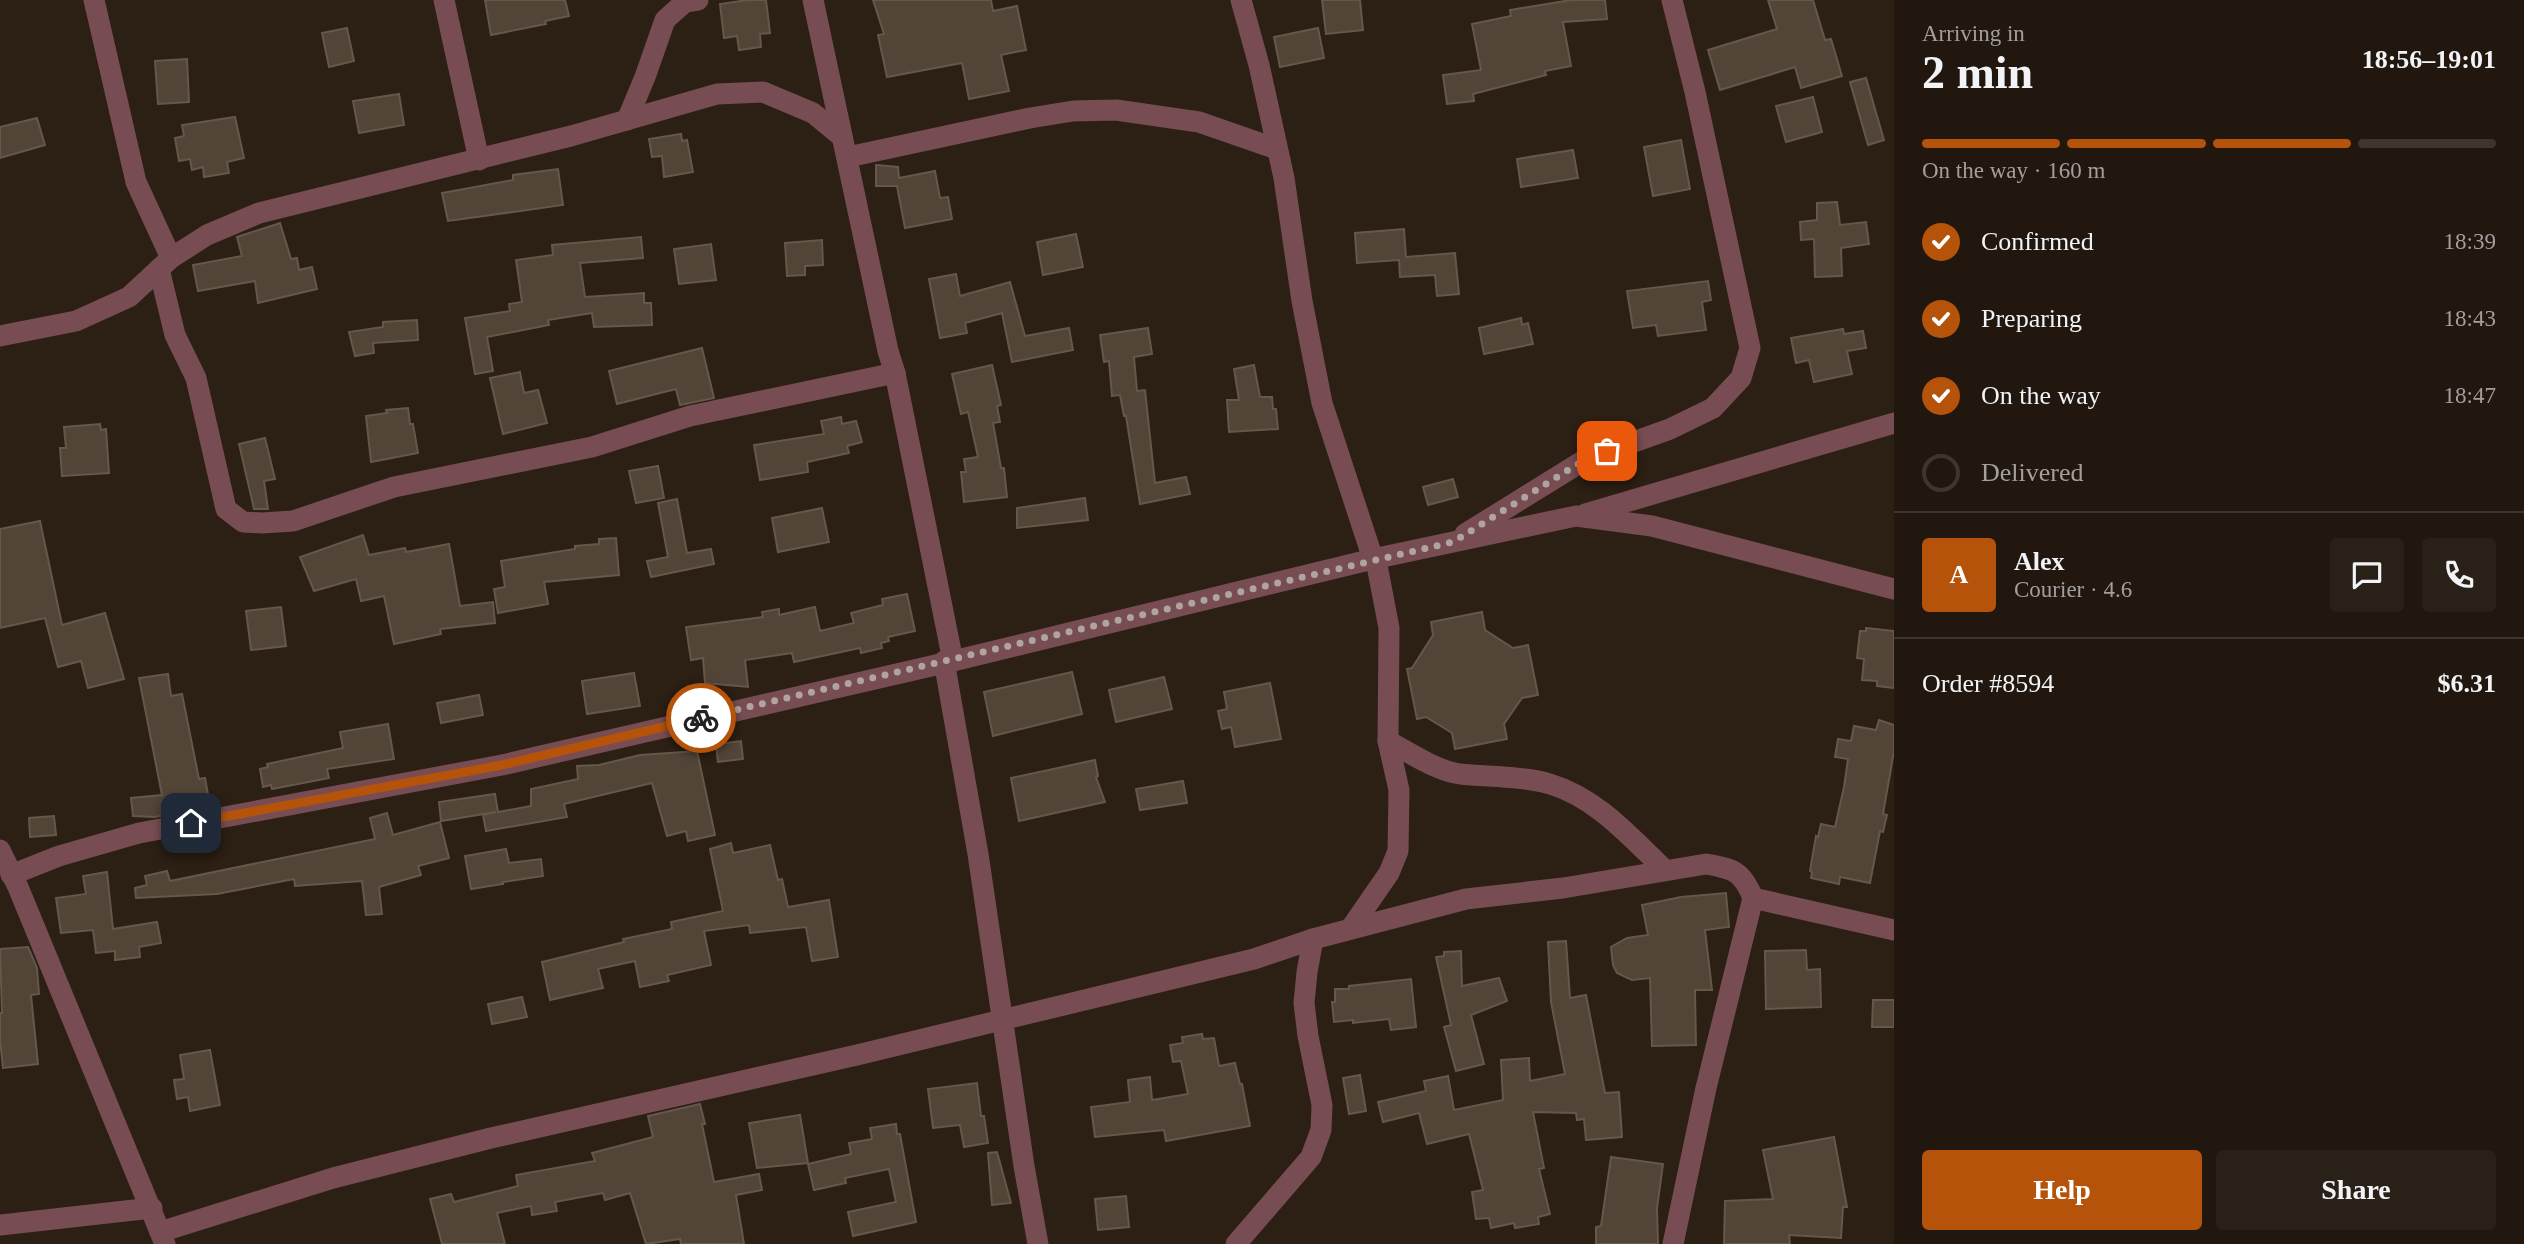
<!DOCTYPE html>
<meta charset="utf-8">
<style>
body{margin:0;font-family:Georgia,serif;background:#292017;color:#f1f3f6;height:100vh;display:flex;flex-direction:column;font-size:26px;white-space:nowrap}
*{box-sizing:border-box;margin:0}
p{font-size:23px;color:#a29f9e}
.icon{flex:none;width:38px;height:38px;fill:none;stroke:currentColor;stroke-width:2;stroke-linecap:round;stroke-linejoin:round}
.map{position:relative;flex:1;overflow:hidden}
.details{display:flex;flex-direction:column;background:#21170e;width:630px}
.details>*{flex:none}
.pin{position:absolute;display:grid;place-items:center;width:60px;height:60px;color:#fff;margin:-30px;border-radius:14px;box-shadow:0 4px 10px #0006}
.courier{position:absolute;display:grid;place-items:center;width:70px;height:70px;margin:-35px;border:5px solid #b45309;border-radius:50%;background:#fff;color:#222;box-shadow:0 2px 9px #0007}
.summary em{font-style:normal;font-weight:700}
.summary div{display:flex;flex-direction:column-reverse}
.summary{display:flex;align-items:center;justify-content:space-between;height:119px;padding:0 28px}
h1{font-size:46px;font-weight:700;line-height:52px}
.bar{display:grid;grid-template-columns:repeat(4,1fr);gap:10px 7px;align-content:center;height:84px;padding:0 28px}
.bar i{height:9px;border-radius:5px;background:#3e362e}
.bar .current{background:#b45309}
.bar p{grid-column:span 4}
.line{display:flex;align-items:center;gap:18px;padding:0 28px;border-top:2px solid #3e362e}
.line div{flex:1}
.round{display:grid;place-items:center;flex:none;width:74px;height:74px;border-radius:7px;background:#292017}
ol{padding:0 28px;list-style:none}
li{display:flex;align-items:center;gap:21px;height:77px}
li p{margin-inline-start:auto}
li .icon{padding:7px;border-radius:50%;background:#b45309;color:#fff;stroke-width:4}
li:last-child{color:#a29f9e}
li i{width:38px;height:38px;border:4px solid #3e362e;border-radius:50%}
.action{display:flex;gap:14px;margin-top:auto;padding:14px 28px}
.action a{flex:1;height:80px;border-radius:7px;background:#b45309;color:#fff;font-size:28px;font-weight:700;line-height:80px;text-align:center}
.action a+a{background:#292017;color:#f1f3f6}
main{display:flex;flex:1;min-height:0}
.map>svg:first-child{display:block}
</style>
<main>
<div class="map">
<svg width="1894" height="1244" viewBox="0 0 1894 1244">
<rect width="100%" height="100%" fill="#2c1f13"/>
<!-- building -->
<g fill="#524437" stroke="#65574a" stroke-width="2">
<path d="M 485,0 L 565,0 L 569,16 L 545,21 L 546,24 L 491,35 Z"/>
<path d="M 748,0 L 766,0 L 770,33 L 760,34 L 761,47 L 739,50 L 737,36 L 724,38 L 720,4 Z"/>
<path d="M 873,0 L 991,0 L 993,11 L 1017,6 L 1026,50 L 1001,55 L 1009,91 L 969,99 L 962,63 L 887,77 L 878,35 L 884,34 Z"/>
<path d="M 1322,0 L 1360,0 L 1363,30 L 1326,34 Z"/>
<path d="M 1571,0 L 1605,0 L 1607,19 L 1563,22 L 1571,66 L 1545,71 L 1546,75 L 1473,94 L 1474,101 L 1447,104 L 1443,75 L 1481,70 L 1472,24 L 1511,16 L 1510,10 Z"/>
<path d="M 1768,0 L 1813,0 L 1825,40 L 1831,39 L 1842,76 L 1801,88 L 1795,67 L 1720,90 L 1708,50 L 1777,29 Z"/>
<path d="M 347,28 L 354,61 L 329,67 L 322,33 Z"/>
<path d="M 1318,28 L 1324,58 L 1280,67 L 1274,37 Z"/>
<path d="M 187,59 L 189,102 L 158,104 L 155,61 Z"/>
<path d="M 1866,78 L 1884,140 L 1868,145 L 1850,82 Z"/>
<path d="M 399,94 L 404,125 L 359,133 L 353,101 Z"/>
<path d="M 1813,97 L 1822,132 L 1786,142 L 1776,106 Z"/>
<path d="M 235,117 L 244,158 L 227,162 L 229,173 L 204,177 L 203,167 L 192,170 L 190,159 L 179,161 L 175,138 L 184,136 L 182,125 Z"/>
<path d="M 37,118 L 45,145 L 0,158 L 0,127 Z"/>
<path d="M 681,134 L 682,141 L 687,140 L 693,172 L 664,177 L 662,156 L 652,157 L 649,139 Z"/>
<path d="M 1681,140 L 1690,189 L 1653,196 L 1644,147 Z"/>
<path d="M 1573,150 L 1578,178 L 1521,187 L 1517,159 Z"/>
<path d="M 876,165 L 898,167 L 899,178 L 935,171 L 940,198 L 948,197 L 952,219 L 905,228 L 897,186 L 876,186 Z"/>
<path d="M 558,169 L 563,205 L 448,221 L 442,193 L 513,180 L 513,175 Z"/>
<path d="M 1837,202 L 1840,225 L 1866,222 L 1869,244 L 1841,248 L 1842,276 L 1815,277 L 1814,239 L 1801,240 L 1800,222 L 1817,220 L 1817,203 Z"/>
<path d="M 280,223 L 291,259 L 297,258 L 299,270 L 312,267 L 317,289 L 258,303 L 255,281 L 198,291 L 193,265 L 242,256 L 237,237 Z"/>
<path d="M 1404,229 L 1406,257 L 1455,253 L 1459,294 L 1437,296 L 1435,275 L 1400,277 L 1399,260 L 1357,263 L 1355,233 Z"/>
<path d="M 1076,234 L 1083,267 L 1043,275 L 1037,242 Z"/>
<path d="M 641,237 L 643,258 L 580,263 L 585,297 L 644,293 L 644,303 L 651,303 L 652,325 L 594,327 L 592,313 L 548,320 L 549,325 L 487,337 L 493,371 L 475,374 L 465,318 L 510,311 L 509,304 L 522,302 L 516,260 L 553,255 L 552,245 Z"/>
<path d="M 822,240 L 823,265 L 805,266 L 805,275 L 787,276 L 785,243 Z"/>
<path d="M 711,244 L 716,280 L 679,284 L 674,249 Z"/>
<path d="M 956,274 L 960,296 L 1010,282 L 1025,336 L 1069,328 L 1073,350 L 1012,362 L 1002,313 L 965,323 L 967,333 L 940,338 L 929,279 Z"/>
<path d="M 1708,281 L 1711,300 L 1702,302 L 1706,330 L 1658,336 L 1656,325 L 1633,328 L 1627,291 Z"/>
<path d="M 1521,318 L 1522,325 L 1528,323 L 1533,344 L 1484,354 L 1479,328 Z"/>
<path d="M 417,320 L 418,340 L 373,343 L 374,353 L 355,356 L 349,332 L 383,327 L 383,322 Z"/>
<path d="M 1148,328 L 1152,354 L 1134,357 L 1137,391 L 1145,390 L 1155,483 L 1186,477 L 1190,494 L 1140,504 L 1126,416 L 1124,416 L 1120,395 L 1112,396 L 1109,361 L 1104,362 L 1100,335 Z"/>
<path d="M 1843,329 L 1844,334 L 1863,331 L 1866,348 L 1847,351 L 1852,374 L 1814,382 L 1809,360 L 1796,363 L 1791,338 Z"/>
<path d="M 702,348 L 714,398 L 680,405 L 676,389 L 617,404 L 609,371 Z"/>
<path d="M 992,365 L 1001,405 L 997,406 L 1000,422 L 993,423 L 1001,468 L 1004,468 L 1007,497 L 964,502 L 961,472 L 966,472 L 964,459 L 978,457 L 968,412 L 961,414 L 952,374 Z"/>
<path d="M 1254,365 L 1260,397 L 1272,397 L 1273,409 L 1276,409 L 1278,429 L 1229,432 L 1227,400 L 1239,400 L 1234,369 Z"/>
<path d="M 520,372 L 524,393 L 538,390 L 547,423 L 503,434 L 490,378 Z"/>
<path d="M 408,408 L 410,424 L 413,424 L 418,453 L 371,462 L 366,416 L 387,413 L 386,410 Z"/>
<path d="M 841,417 L 842,424 L 856,421 L 862,442 L 847,446 L 849,453 L 807,462 L 808,472 L 760,480 L 754,445 L 824,434 L 821,421 Z"/>
<path d="M 100,424 L 101,430 L 106,429 L 109,473 L 62,476 L 60,448 L 66,448 L 64,427 Z"/>
<path d="M 265,438 L 275,479 L 264,481 L 268,509 L 254,509 L 239,444 Z"/>
<path d="M 658,466 L 664,498 L 636,503 L 629,471 Z"/>
<path d="M 1453,479 L 1458,497 L 1428,505 L 1423,487 Z"/>
<path d="M 1085,498 L 1088,520 L 1017,528 L 1017,508 Z"/>
<path d="M 677,499 L 687,553 L 711,549 L 714,564 L 651,577 L 647,561 L 668,557 L 658,503 Z"/>
<path d="M 822,508 L 829,542 L 778,552 L 772,518 Z"/>
<path d="M 40,521 L 62,625 L 105,613 L 124,679 L 88,688 L 81,661 L 58,667 L 45,618 L 0,628 L 0,529 Z"/>
<path d="M 363,535 L 369,555 L 405,548 L 406,552 L 449,544 L 460,606 L 493,602 L 495,623 L 440,629 L 441,634 L 394,644 L 384,596 L 361,601 L 356,579 L 314,591 L 300,557 Z"/>
<path d="M 616,538 L 619,575 L 544,582 L 548,604 L 498,613 L 494,589 L 505,587 L 501,561 L 575,549 L 575,546 L 599,544 L 599,539 Z"/>
<path d="M 907,594 L 915,631 L 888,637 L 889,641 L 881,643 L 882,648 L 861,653 L 860,648 L 794,662 L 792,653 L 745,660 L 748,687 L 705,683 L 703,658 L 691,660 L 686,627 L 763,617 L 762,612 L 779,609 L 779,615 L 815,607 L 820,631 L 854,623 L 851,613 L 883,605 L 882,599 Z"/>
<path d="M 281,607 L 286,646 L 251,650 L 246,611 Z"/>
<path d="M 1482,612 L 1485,630 L 1513,648 L 1528,645 L 1538,695 L 1522,698 L 1504,724 L 1507,739 L 1455,749 L 1452,733 L 1426,717 L 1417,719 L 1407,669 L 1412,668 L 1433,635 L 1431,622 Z"/>
<path d="M 1866,628 L 1894,631 L 1894,688 L 1877,686 L 1877,681 L 1862,680 L 1864,659 L 1857,658 L 1860,631 L 1866,631 Z"/>
<path d="M 1072,672 L 1082,714 L 993,736 L 984,692 Z"/>
<path d="M 634,673 L 640,706 L 587,714 L 582,681 Z"/>
<path d="M 168,674 L 171,696 L 182,694 L 199,779 L 205,778 L 210,806 L 155,817 L 133,816 L 131,798 L 162,795 L 139,678 Z"/>
<path d="M 1164,677 L 1172,709 L 1116,722 L 1109,690 Z"/>
<path d="M 1270,683 L 1281,739 L 1235,747 L 1231,727 L 1222,729 L 1218,711 L 1227,709 L 1224,692 Z"/>
<path d="M 479,695 L 483,715 L 441,723 L 437,703 Z"/>
<path d="M 1879,720 L 1894,725 L 1894,751 L 1883,814 L 1887,815 L 1883,832 L 1880,831 L 1870,883 L 1840,877 L 1839,884 L 1811,878 L 1812,872 L 1810,871 L 1816,836 L 1818,837 L 1821,824 L 1835,827 L 1844,787 L 1848,759 L 1835,757 L 1838,739 L 1851,741 L 1854,726 L 1876,730 Z"/>
<path d="M 388,724 L 394,759 L 327,769 L 329,778 L 272,789 L 271,785 L 263,787 L 260,769 L 268,767 L 267,764 L 343,748 L 340,732 Z"/>
<path d="M 741,741 L 743,759 L 718,762 L 716,744 Z"/>
<path d="M 697,751 L 715,835 L 688,841 L 686,831 L 667,836 L 652,783 L 564,804 L 567,817 L 486,831 L 483,815 L 496,812 L 441,821 L 439,802 L 495,794 L 498,812 L 531,806 L 531,789 L 578,779 L 577,766 L 599,765 L 640,755 Z"/>
<path d="M 1095,760 L 1098,776 L 1096,777 L 1105,802 L 1019,821 L 1011,778 Z"/>
<path d="M 1183,781 L 1187,803 L 1140,810 L 1136,789 Z"/>
<path d="M 387,813 L 393,835 L 440,822 L 449,858 L 418,866 L 421,875 L 379,887 L 382,914 L 366,915 L 362,881 L 295,886 L 294,879 L 217,894 L 136,898 L 135,888 L 147,885 L 145,876 L 167,871 L 170,881 L 375,839 L 370,818 Z"/>
<path d="M 54,816 L 56,835 L 30,837 L 29,818 Z"/>
<path d="M 731,843 L 733,853 L 770,845 L 778,880 L 782,879 L 788,907 L 829,900 L 838,957 L 812,961 L 806,927 L 750,933 L 749,925 L 704,931 L 711,965 L 667,975 L 669,981 L 640,987 L 635,961 L 598,969 L 603,988 L 550,1000 L 542,962 L 624,942 L 623,939 L 672,929 L 671,922 L 723,911 L 710,849 Z"/>
<path d="M 506,849 L 509,863 L 541,859 L 543,876 L 503,882 L 503,884 L 471,889 L 465,856 Z"/>
<path d="M 107,872 L 113,929 L 157,922 L 161,943 L 139,947 L 140,957 L 115,960 L 115,951 L 96,953 L 93,930 L 61,933 L 56,898 L 86,894 L 83,876 Z"/>
<path d="M 1726,893 L 1729,927 L 1705,930 L 1712,990 L 1695,990 L 1696,1045 L 1652,1046 L 1650,978 L 1632,980 L 1617,973 L 1613,965 L 1611,947 L 1627,938 L 1648,935 L 1642,905 L 1681,897 Z"/>
<path d="M 1566,941 L 1570,998 L 1586,995 L 1605,1093 L 1619,1092 L 1622,1137 L 1586,1140 L 1584,1119 L 1577,1120 L 1576,1113 L 1533,1112 L 1544,1168 L 1539,1169 L 1550,1214 L 1538,1217 L 1539,1224 L 1515,1228 L 1514,1223 L 1491,1228 L 1489,1218 L 1476,1219 L 1472,1192 L 1483,1190 L 1469,1134 L 1427,1144 L 1419,1113 L 1383,1122 L 1378,1102 L 1426,1091 L 1424,1081 L 1448,1076 L 1454,1110 L 1503,1100 L 1501,1060 L 1529,1058 L 1530,1081 L 1565,1074 L 1551,1002 L 1548,942 Z"/>
<path d="M 28,947 L 37,968 L 39,994 L 31,995 L 38,1064 L 3,1068 L 0,1039 L 0,1013 L 2,1013 L 0,949 Z"/>
<path d="M 1806,950 L 1807,970 L 1820,969 L 1821,1007 L 1766,1009 L 1765,951 Z"/>
<path d="M 1461,951 L 1462,986 L 1499,978 L 1507,1001 L 1471,1015 L 1484,1064 L 1456,1071 L 1444,1027 L 1451,1025 L 1436,957 L 1444,956 L 1444,952 Z"/>
<path d="M 1411,979 L 1416,1027 L 1391,1030 L 1389,1019 L 1353,1023 L 1353,1020 L 1334,1022 L 1332,1002 L 1335,1002 L 1335,989 L 1349,989 L 1349,986 Z"/>
<path d="M 522,997 L 527,1017 L 492,1024 L 488,1004 Z"/>
<path d="M 1873,1000 L 1894,1000 L 1894,1027 L 1872,1027 Z"/>
<path d="M 1202,1034 L 1203,1039 L 1214,1038 L 1219,1066 L 1235,1063 L 1240,1084 L 1242,1084 L 1250,1126 L 1166,1141 L 1164,1130 L 1095,1137 L 1091,1107 L 1130,1102 L 1128,1080 L 1150,1077 L 1152,1100 L 1188,1094 L 1181,1061 L 1173,1062 L 1170,1045 L 1183,1043 L 1182,1037 Z"/>
<path d="M 210,1050 L 220,1105 L 190,1111 L 188,1097 L 177,1099 L 174,1080 L 184,1079 L 180,1055 Z"/>
<path d="M 1360,1075 L 1366,1111 L 1349,1114 L 1343,1078 Z"/>
<path d="M 977,1083 L 981,1116 L 984,1116 L 988,1143 L 964,1147 L 960,1125 L 933,1128 L 928,1089 Z"/>
<path d="M 700,1104 L 705,1124 L 702,1124 L 714,1182 L 759,1174 L 762,1190 L 736,1195 L 744,1244 L 681,1244 L 680,1239 L 646,1244 L 630,1193 L 605,1200 L 603,1193 L 555,1202 L 557,1211 L 532,1215 L 531,1206 L 497,1213 L 505,1244 L 442,1244 L 430,1199 L 451,1194 L 454,1202 L 518,1186 L 516,1175 L 595,1161 L 592,1153 L 653,1137 L 648,1116 Z"/>
<path d="M 800,1115 L 808,1163 L 757,1168 L 749,1123 Z"/>
<path d="M 896,1124 L 897,1134 L 900,1134 L 916,1222 L 853,1236 L 848,1212 L 896,1202 L 889,1169 L 845,1178 L 846,1183 L 814,1190 L 808,1164 L 851,1154 L 849,1143 L 872,1139 L 870,1128 Z"/>
<path d="M 1834,1137 L 1847,1207 L 1843,1207 L 1841,1238 L 1789,1235 L 1790,1244 L 1724,1244 L 1725,1201 L 1773,1199 L 1763,1150 Z"/>
<path d="M 997,1152 L 1011,1203 L 992,1205 L 988,1153 Z"/>
<path d="M 1611,1157 L 1663,1164 L 1657,1208 L 1658,1244 L 1596,1244 L 1596,1227 L 1601,1226 Z"/>
<path d="M 1126,1196 L 1129,1227 L 1098,1230 L 1095,1199 Z"/>
</g>
<g fill="none" stroke-linecap="round" stroke-linejoin="round">
<!-- minor -->
<g stroke="#774d53" stroke-width="21">
<path d="M 94,0 L 136,182 L 171,258"/>
<path d="M 444,0 L 479,160"/>
<path d="M 813,0 L 888,351 L 895,373 L 953,661"/>
<path d="M 1241,0 L 1259,65 L 1284,178 L 1302,301 L 1322,403 L 1373,559"/>
<path d="M 627,120 L 645,77 L 665,20 L 685,2 L 698,0"/>
<path d="M 848,157 L 1030,118 L 1073,111 L 1116,110 L 1199,122 L 1277,149"/>
<path d="M 159,269 L 175,335 L 196,378 L 226,509 L 243,522 L 262,523 L 293,521 L 394,487 L 592,447 L 690,416 L 895,373"/>
<path d="M 0,336 L 76,321 L 129,297 L 171,258 L 207,235 L 259,213 L 571,136 L 717,94 L 763,92 L 813,113 L 842,137"/>
<path d="M 1585,514 L 1894,423"/>
<path d="M 1465,534 L 1586,459 L 1670,429 L 1713,408 L 1741,378 L 1750,348 L 1695,92 L 1672,0"/>
<path d="M 944,661 L 978,854 L 1024,1166 L 1038,1244"/>
<path d="M 1388,741 C 1410,753 1435,770 1460,774 C 1491,777 1521,776 1550,784 C 1597,798 1630,837 1665,870"/>
<path d="M 0,850 L 18,887 L 165,1244"/>
<path d="M 11,875 L 59,856 L 139,833 L 502,765 L 953,661 L 1373,559 L 1576,516 L 1652,526 L 1894,589"/>
<path d="M 1753,898 L 1894,930"/>
<path d="M 1351,928 L 1389,873 L 1398,851 L 1399,790 L 1388,741 L 1389,628 L 1376,560"/>
<path d="M 0,1225 L 152,1208"/>
<path d="M 160,1232 L 333,1178 L 491,1138 L 857,1055 L 1254,959 L 1313,939 L 1466,899 L 1563,888 L 1706,864 C 1734,869 1742,871 1753,898 L 1706,1088 L 1673,1244"/>
<path d="M 1236,1244 L 1311,1157 L 1321,1130 L 1322,1105 L 1308,1036 L 1304,1003 L 1307,972 L 1313,939"/>
</g>
</g>
<g fill="none" stroke-linecap="round" stroke-linejoin="round">
<!-- done -->
<path stroke="#afa59c" stroke-width="7" stroke-dasharray="0 12.6" d="M 701,718 L 1453,542 L 1586,459 L 1607,451"/>
<!-- route -->
<path stroke="#b45309" stroke-width="9" d="M 191,823 L 502,765 L 701,718"/>
</g>
</svg>
<div class="pin" style="left:1607px;top:451px;background:#ea580c"><svg class="icon" aria-label="bag" viewBox="0 0 24 24"><path d="M5 8h14l-1 12H6zM9 8a3 3 0 0 1 6 0"/></svg></div>
<div class="pin" style="left:191px;top:823px;background:#1f2937"><svg class="icon" aria-label="home" viewBox="0 0 24 24"><path d="M3 11l9-7 9 7M6 9v11h12V9"/></svg></div>
<div class="courier" style="left:701px;top:718px"><svg class="icon" aria-label="bike" viewBox="0 0 24 24"><circle cx="6" cy="16" r="4"/><circle cx="18" cy="16" r="4"/><path d="M6 16l4-8h5l3 8M10 8l3 8H6M13 5h3"/></svg></div>
</div>
<section class="details">
<div class="summary"><div><h1>2 min</h1><p>Arriving in</p></div><em>18:56–19:01</em></div>
<div class="bar"><i class="current"></i><i class="current"></i><i class="current"></i><i></i><p>On the way · 160 m</p></div>
<ol>
<li><svg class="icon" aria-label="check" viewBox="0 0 24 24"><path d="M5 12l5 5 9-10"/></svg>Confirmed<p>18:39</p></li>
<li><svg class="icon" aria-label="check" viewBox="0 0 24 24"><path d="M5 12l5 5 9-10"/></svg>Preparing<p>18:43</p></li>
<li><svg class="icon" aria-label="check" viewBox="0 0 24 24"><path d="M5 12l5 5 9-10"/></svg>On the way<p>18:47</p></li>
<li><i></i>Delivered</li>
</ol>
<div class="line" style="height:126px"><b class="round" style="background:#b45309;color:#fff">A</b><div><b>Alex</b><p>Courier · 4.6</p></div><a class="round"><svg class="icon" aria-label="chat" viewBox="0 0 24 24"><path d="M4 5h16v11H9l-5 4z"/></svg></a><a class="round"><svg class="icon" aria-label="phone" viewBox="0 0 24 24"><path d="M5 4h4l2 5-3 2q2 4 5 5l2-3 5 2v4C11 20 4 13 5 4z"/></svg></a></div>
<div class="line" style="height:91px"><div>Order #8594</div><b>$6.31</b></div>
<div class="action"><a>Help</a><a>Share</a></div>
</section>
</main>
